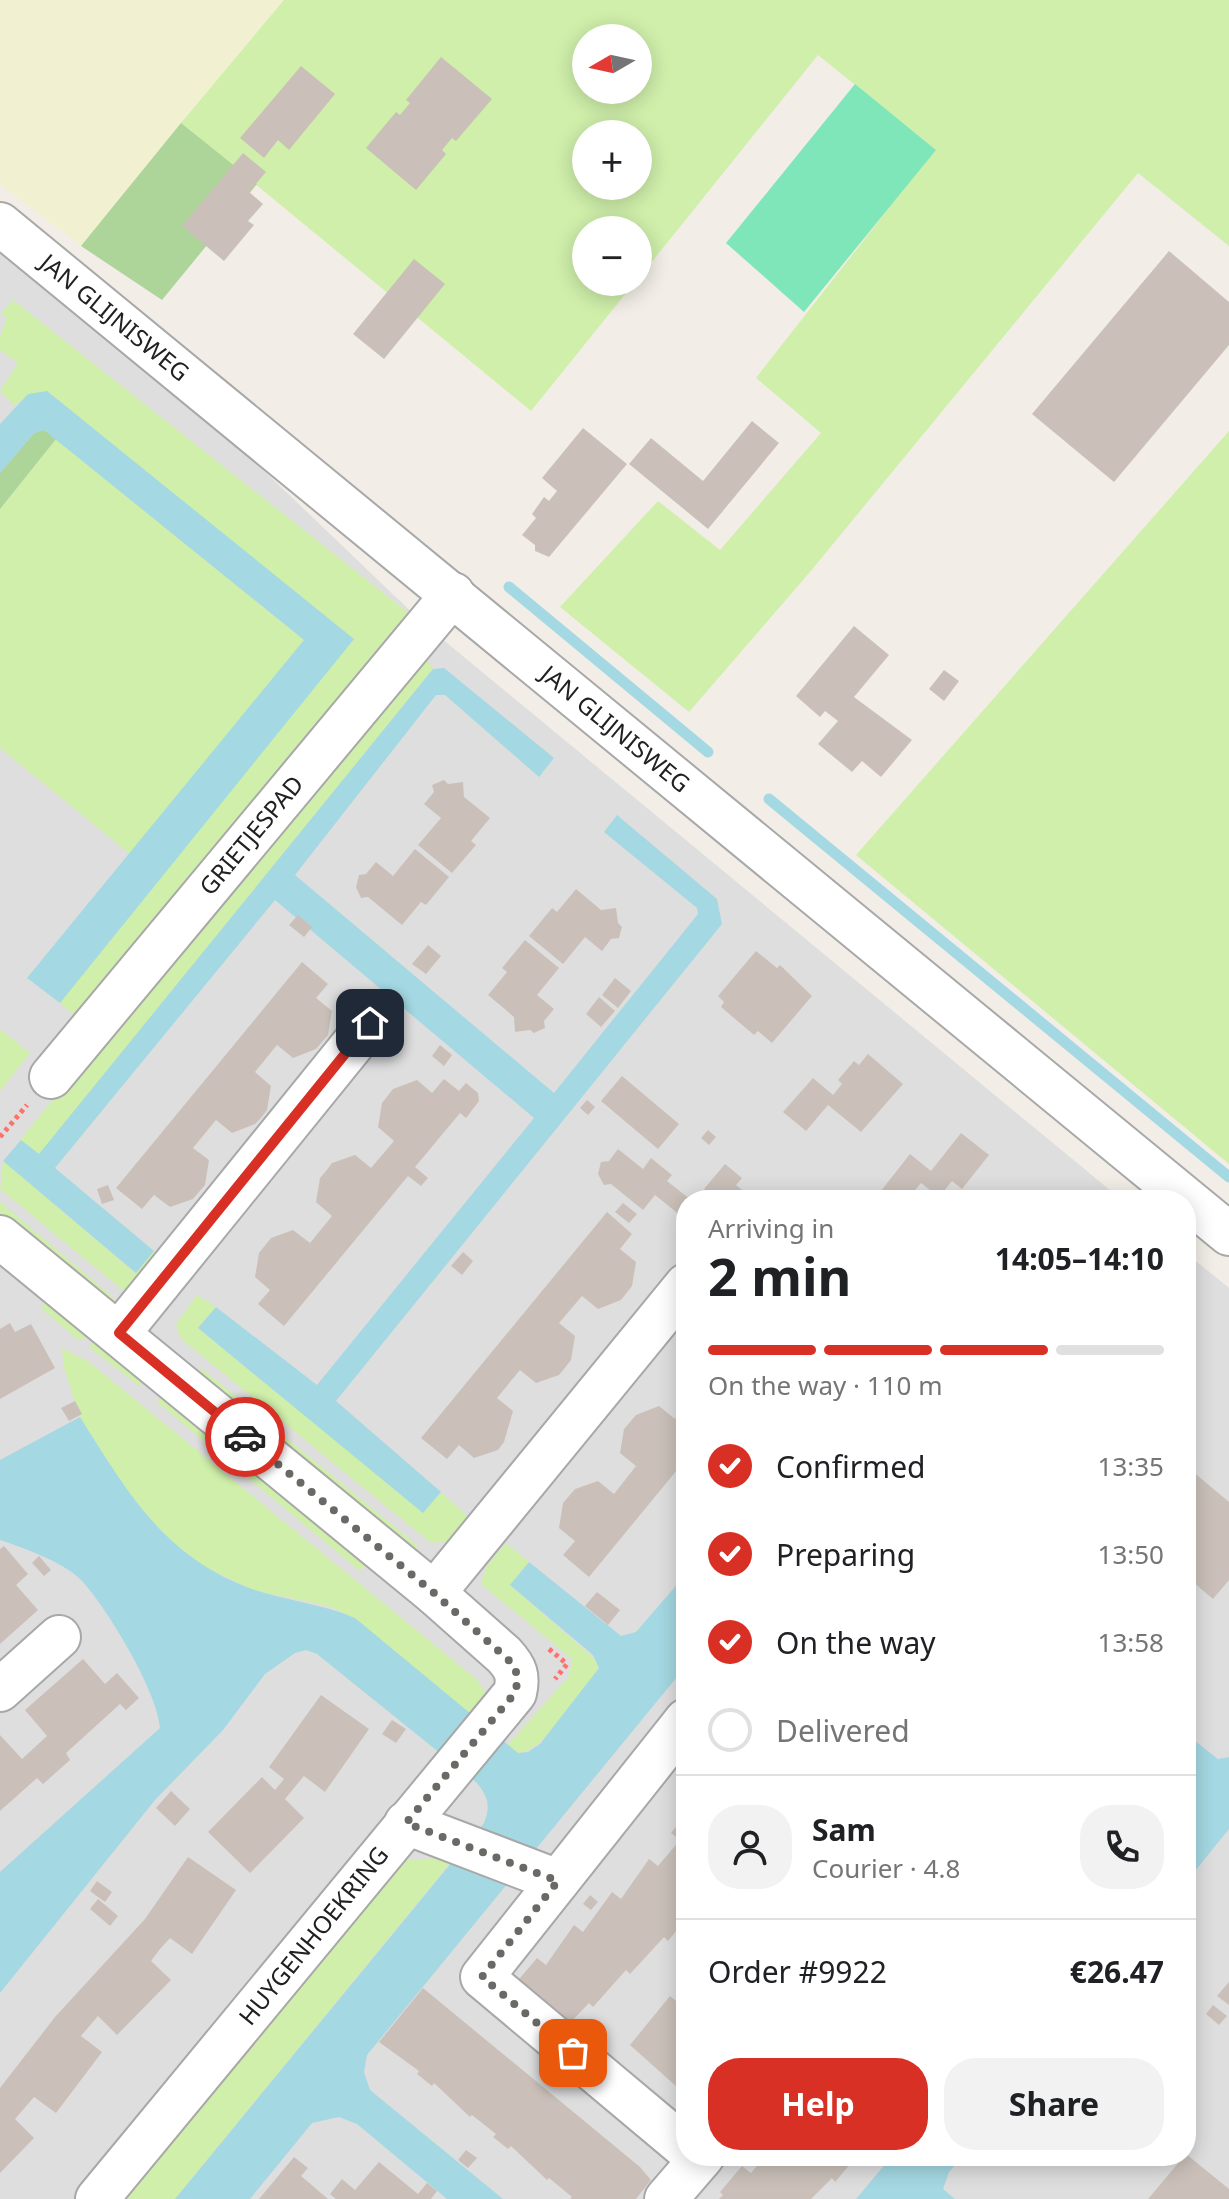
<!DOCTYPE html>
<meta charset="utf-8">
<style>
body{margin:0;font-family:"Noto Sans",sans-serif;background:#f2f2f2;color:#202124;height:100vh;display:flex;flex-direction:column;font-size:30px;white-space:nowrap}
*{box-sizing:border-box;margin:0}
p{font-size:26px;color:#757577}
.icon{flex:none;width:44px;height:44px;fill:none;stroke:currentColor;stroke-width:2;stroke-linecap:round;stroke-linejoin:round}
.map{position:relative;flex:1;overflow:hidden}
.details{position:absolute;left:676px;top:1190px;width:520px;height:976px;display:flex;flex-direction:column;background:#fff;border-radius:32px;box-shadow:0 4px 20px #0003}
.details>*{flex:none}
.needle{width:52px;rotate:261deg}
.tools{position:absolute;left:572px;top:24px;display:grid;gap:16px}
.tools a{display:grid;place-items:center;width:80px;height:80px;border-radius:50%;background:#fff;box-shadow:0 4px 20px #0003;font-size:40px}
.pin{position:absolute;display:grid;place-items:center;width:68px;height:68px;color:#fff;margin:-34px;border-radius:16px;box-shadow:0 4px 12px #0006}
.courier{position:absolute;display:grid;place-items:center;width:80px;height:80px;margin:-40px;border:6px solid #d93025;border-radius:50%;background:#fff;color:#222;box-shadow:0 2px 10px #0007}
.overview em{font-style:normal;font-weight:700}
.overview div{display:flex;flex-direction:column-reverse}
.overview{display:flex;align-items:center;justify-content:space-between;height:136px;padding:0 32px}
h1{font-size:52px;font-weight:700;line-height:60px}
.bar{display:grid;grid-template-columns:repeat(4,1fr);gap:12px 8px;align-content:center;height:96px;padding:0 32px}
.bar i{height:10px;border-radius:6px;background:#e0e0e0}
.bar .active{background:#d93025}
.bar p{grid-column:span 4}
.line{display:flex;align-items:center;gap:20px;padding:0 32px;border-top:2px solid #e0e0e0}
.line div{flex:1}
.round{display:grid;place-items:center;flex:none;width:84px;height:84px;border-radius:32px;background:#f2f2f2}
ol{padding:0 32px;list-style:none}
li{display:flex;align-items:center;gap:24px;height:88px}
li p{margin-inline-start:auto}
li .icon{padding:8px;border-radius:50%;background:#d93025;color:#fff;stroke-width:4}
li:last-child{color:#757577}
li i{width:44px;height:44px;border:4px solid #e0e0e0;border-radius:50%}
.cta{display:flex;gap:16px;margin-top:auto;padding:16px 32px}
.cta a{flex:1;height:92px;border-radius:32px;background:#d93025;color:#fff;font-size:32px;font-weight:700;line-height:92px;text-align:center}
.cta a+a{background:#f2f2f2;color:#202124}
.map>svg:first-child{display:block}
</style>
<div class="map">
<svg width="1229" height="2199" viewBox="0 0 1229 2199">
<rect width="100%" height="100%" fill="#f2eee7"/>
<!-- residential -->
<path fill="#dfdede" d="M 0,218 L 424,624 L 1122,1200 L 686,1200 L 686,2156 L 1186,2156 L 1186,1253 L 1229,1288 L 1229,2199 L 0,2199 Z"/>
<!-- farmland -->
<path fill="#f1f1d1" d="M 0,0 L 284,0 L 81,246 L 0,184 Z"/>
<!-- grass -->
<g fill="#cfefaa" fill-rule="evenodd">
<path d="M 284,0 L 1229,0 L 1229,246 L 1138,173 L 810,572 L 689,712 L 560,607 L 658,501 L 720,550 L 821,433 L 756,378 L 935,149 L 818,55 L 638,279 L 638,230 L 586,230 L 586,282 L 635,282 L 531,411 L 181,123 ZM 586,38 L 638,38 L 638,90 L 586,90 ZM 586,134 L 638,134 L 638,186 L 586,186 Z"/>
<path d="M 13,300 L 410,614 L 81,1021 L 60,1003 L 353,639 L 47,392 L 29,394 L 14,406 L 0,391 L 18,363 L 0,350 L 0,336 L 7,318 L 1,314 Z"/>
<path d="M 1229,431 L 1229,1164 L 856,855 Z"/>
<path d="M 56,439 L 304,640 L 130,854 L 0,748 L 0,509 Z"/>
<path d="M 419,649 L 433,669 L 39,1155 L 20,1140 Z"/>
<path d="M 0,1029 L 30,1053 L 0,1091 Z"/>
<path d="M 3,1161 L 135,1273 L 154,1251 L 165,1264 L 126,1293 L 0,1189 Z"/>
<path d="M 0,1202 L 115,1299 L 108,1308 L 0,1217 Z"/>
<path d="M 197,1295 L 216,1307 L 198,1328 L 423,1512 L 441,1492 L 467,1516 L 450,1541 L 431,1543 L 180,1338 L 176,1324 Z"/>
<path d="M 44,1297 L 87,1332 L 84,1339 L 77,1339 L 42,1309 Z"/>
<path d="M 95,1339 L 146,1380 L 139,1386 L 89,1347 Z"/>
<path d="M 62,1348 L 89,1362 L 476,1679 L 487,1694 L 469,1715 L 355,1618 L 328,1606 L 253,1590 L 205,1567 L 168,1539 L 119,1482 L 80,1417 L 64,1368 Z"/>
<path d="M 201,1368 L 418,1546 L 410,1553 L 192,1376 Z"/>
<path d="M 163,1395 L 368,1563 L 360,1571 L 157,1402 Z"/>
<path d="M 506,1543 L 529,1562 L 510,1585 L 598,1662 L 598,1673 C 580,1695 545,1751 518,1753 L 507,1746 L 569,1676 L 572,1659 L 481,1584 L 486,1567 Z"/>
<path d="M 455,1857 L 175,2199 L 126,2199 L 404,1860 Z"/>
</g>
<!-- forest -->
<g fill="#add499">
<path d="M 181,123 L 257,184 L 162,300 L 81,246 Z"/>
<path d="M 44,430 L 56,439 L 0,509 L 0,473 L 34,433 Z"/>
</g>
<!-- pitch -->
<path fill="#7fe6b9" d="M 855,84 L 936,150 L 804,312 L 726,243 Z"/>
<!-- water -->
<g fill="#a4d8e2">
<path d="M 47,391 L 354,639 L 60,1003 L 27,978 L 304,640 L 44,430 L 34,433 L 0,473 L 0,424 L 28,394 Z"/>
<path d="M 444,668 L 554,758 L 539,777 L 445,695 L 436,695 L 295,875 L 554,1093 L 698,914 L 697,908 L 604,832 L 617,815 L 717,899 L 722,924 L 336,1401 L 441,1492 L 423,1513 L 198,1328 L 216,1307 L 317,1385 L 534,1118 L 275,900 L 55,1168 L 154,1251 L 136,1273 L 3,1161 L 21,1140 L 39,1154 L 433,669 Z"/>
<path d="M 80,1417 C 127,1492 165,1559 255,1590 C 288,1601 323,1604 355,1618 L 518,1753 L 528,1752 L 540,1744 L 599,1668 L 593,1655 L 510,1585 L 529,1562 L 621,1636 L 636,1632 L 686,1574 L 686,1666 L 367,2055 L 364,2072 L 370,2090 L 503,2199 L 447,2199 L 357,2124 L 339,2117 L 312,2123 L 250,2199 L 175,2199 L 484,1823 C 491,1806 488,1797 477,1783 L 317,1654 L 306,1650 L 295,1653 L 265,1674 L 223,1730 L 155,1800 L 0,1993 L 0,1872 L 160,1728 C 158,1692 107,1608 82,1581 C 66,1563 24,1548 0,1540 L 0,1460 Z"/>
<path d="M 1186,1734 L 1218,1759 L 1229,1757 L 1229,1829 L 1186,1882 Z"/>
<path d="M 892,2156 L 963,2156 L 949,2172 L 943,2189 L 955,2199 L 856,2199 Z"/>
</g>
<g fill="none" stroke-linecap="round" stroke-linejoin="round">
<!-- stream -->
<g stroke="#a4d8e2" stroke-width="11">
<path d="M 509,587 L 708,752"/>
<path d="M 769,799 L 1229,1177"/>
</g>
</g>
<!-- building -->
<g fill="#cac0b9">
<path d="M 441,57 L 492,99 L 456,141 L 452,138 L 442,150 L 446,154 L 416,190 L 366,148 L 396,112 L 400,115 L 410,103 L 406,100 Z"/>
<path d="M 301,66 L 335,94 L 289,150 L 278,140 L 264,158 L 240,138 Z"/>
<path d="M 243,153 L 266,172 L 249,192 L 263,204 L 248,221 L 254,225 L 224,261 L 182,226 Z"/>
<path d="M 1169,251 L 1229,302 L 1229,345 L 1114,482 L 1032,414 Z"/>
<path d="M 414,259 L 445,284 L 384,359 L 353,334 Z"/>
<path d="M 752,421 L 779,443 L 708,529 L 629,464 L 651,438 L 703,481 Z"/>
<path d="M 583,428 L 627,464 L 549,557 L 535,551 L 535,545 L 522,535 L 536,518 L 532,514 L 544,497 L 549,501 L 557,491 L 542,478 Z"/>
<path d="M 854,626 L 889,655 L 854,697 L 912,740 L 881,777 L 862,761 L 852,772 L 818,744 L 838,721 L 825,711 L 820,717 L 796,696 Z"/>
<path d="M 944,670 L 959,681 L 944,701 L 929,689 Z"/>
<path d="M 444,780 L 448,784 L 463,782 L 464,797 L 490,818 L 471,841 L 476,845 L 452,873 L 418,845 L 441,818 L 424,804 L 434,792 L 432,785 Z"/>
<path d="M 415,849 L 449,877 L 426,905 L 421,902 L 402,925 L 368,897 L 361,898 L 356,887 L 359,875 L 366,874 L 376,862 L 393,876 Z"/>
<path d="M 576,889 L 601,910 L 616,908 L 618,923 L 622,927 L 619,938 L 611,939 L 602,951 L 585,937 L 563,964 L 529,936 L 552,908 L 557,912 Z"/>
<path d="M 298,915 L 312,927 L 304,937 L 289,925 Z"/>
<path d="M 525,940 L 559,968 L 537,995 L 554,1009 L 544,1021 L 545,1028 L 534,1033 L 530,1030 L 515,1032 L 514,1017 L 488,995 L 507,972 L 502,968 Z"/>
<path d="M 428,945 L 441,956 L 426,974 L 412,964 Z"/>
<path d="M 756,951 L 777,968 L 780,965 L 812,996 L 772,1043 L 758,1031 L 754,1035 L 721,1007 L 724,1002 L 718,996 Z"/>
<path d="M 302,962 L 328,984 L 316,998 L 332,1011 L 328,1035 L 316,1049 L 293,1058 L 277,1045 L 255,1072 L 271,1086 L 267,1110 L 261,1118 L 255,1124 L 232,1133 L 216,1120 L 193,1148 L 209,1160 L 205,1185 L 193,1199 L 170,1207 L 154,1195 L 142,1209 L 116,1188 Z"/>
<path d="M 615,978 L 631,991 L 618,1008 L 602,995 Z"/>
<path d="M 599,997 L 615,1011 L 601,1027 L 586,1014 Z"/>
<path d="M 440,1045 L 452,1055 L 444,1066 L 432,1056 Z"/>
<path d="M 868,1054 L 903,1084 L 861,1132 L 828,1105 L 806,1131 L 783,1112 L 813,1078 L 833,1095 L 842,1084 L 838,1080 L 854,1061 L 859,1065 Z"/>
<path d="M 622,1076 L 679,1124 L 658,1149 L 601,1101 Z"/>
<path d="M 444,1079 L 459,1091 L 466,1083 L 478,1093 L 479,1101 L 466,1118 L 460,1113 L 415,1167 L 428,1178 L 421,1186 L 408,1176 L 284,1326 L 258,1304 L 270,1290 L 255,1277 L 259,1253 L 271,1238 L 293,1230 L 310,1243 L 332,1216 L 316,1202 L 320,1178 L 326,1171 L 332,1163 L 355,1155 L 371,1168 L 394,1141 L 378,1127 L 382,1103 L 393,1089 L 417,1080 L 432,1093 Z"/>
<path d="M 587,1100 L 595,1107 L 588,1115 L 580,1108 Z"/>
<path d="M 708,1130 L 716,1137 L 709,1145 L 701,1138 Z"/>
<path d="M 961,1133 L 989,1155 L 962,1189 L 952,1181 L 939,1197 L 921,1183 L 907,1200 L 882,1200 L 877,1196 L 910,1154 L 931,1171 Z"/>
<path d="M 618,1149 L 643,1169 L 651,1158 L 672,1175 L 667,1181 L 691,1200 L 686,1200 L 686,1220 L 655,1195 L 643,1210 L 611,1184 L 604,1185 L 598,1174 L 601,1162 L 609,1161 Z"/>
<path d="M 725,1164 L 742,1178 L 736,1185 L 751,1197 L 748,1200 L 718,1200 L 704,1189 Z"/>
<path d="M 108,1185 L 114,1200 L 102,1204 L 97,1189 Z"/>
<path d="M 623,1203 L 637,1214 L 629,1223 L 615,1212 Z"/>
<path d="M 607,1212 L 632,1234 L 620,1249 L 636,1262 L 632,1286 L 621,1300 L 598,1309 L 582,1296 L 559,1323 L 575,1336 L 571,1360 L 564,1369 L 559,1375 L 536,1383 L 520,1370 L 497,1398 L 513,1411 L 504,1442 L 498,1450 L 474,1458 L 459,1445 L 447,1459 L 421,1438 Z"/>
<path d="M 463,1252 L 473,1261 L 462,1275 L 451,1266 Z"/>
<path d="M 10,1323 L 15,1332 L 31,1324 L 55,1368 L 0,1399 L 0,1329 Z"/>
<path d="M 75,1401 L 82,1414 L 69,1421 L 61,1408 Z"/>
<path d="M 659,1406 L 675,1419 L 686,1406 L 686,1459 L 589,1577 L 563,1555 L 575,1541 L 559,1528 L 563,1503 L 575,1489 L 598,1481 L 614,1494 L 636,1466 L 620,1453 L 624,1429 L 636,1415 Z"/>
<path d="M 1192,1471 L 1229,1502 L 1229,1580 L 1213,1599 L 1186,1576 L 1186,1479 Z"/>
<path d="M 4,1546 L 28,1574 L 16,1585 L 38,1610 L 0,1644 L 0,1549 Z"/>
<path d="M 39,1556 L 51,1570 L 44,1576 L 32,1563 Z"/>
<path d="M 597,1592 L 620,1610 L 608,1625 L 585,1606 Z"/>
<path d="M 83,1659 L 105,1684 L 117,1673 L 139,1698 L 126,1710 L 120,1704 L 66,1753 L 70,1760 L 43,1784 L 37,1778 L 0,1811 L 0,1735 L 22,1759 L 47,1736 L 25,1710 Z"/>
<path d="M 321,1695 L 369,1729 L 325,1792 L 304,1776 L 285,1799 L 304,1818 L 250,1873 L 208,1832 L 262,1777 L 275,1790 L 284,1779 L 269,1767 Z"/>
<path d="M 392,1720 L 406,1729 L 396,1743 L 382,1734 Z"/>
<path d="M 171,1791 L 190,1809 L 175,1826 L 156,1808 Z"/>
<path d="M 686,1814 L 686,1919 L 668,1941 L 664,1937 L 630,1974 L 626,1970 L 593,2007 L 589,2003 L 566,2027 L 515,1984 L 537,1958 L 546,1965 L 574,1925 L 583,1932 L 612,1892 L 621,1899 L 649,1859 L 658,1866 L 680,1840 L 671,1833 Z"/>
<path d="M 188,1857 L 236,1890 L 192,1954 L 170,1938 L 160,1949 L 151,1961 L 171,1980 L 117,2035 L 98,2016 L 81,2036 L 102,2052 L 56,2113 L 34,2097 L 15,2119 L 34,2138 L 0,2173 L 0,2088 L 55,2017 L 145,1919 Z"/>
<path d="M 97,1881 L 112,1892 L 105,1902 L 90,1891 Z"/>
<path d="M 590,1895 L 598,1902 L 591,1910 L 583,1904 Z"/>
<path d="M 98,1899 L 118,1916 L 110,1926 L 90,1909 Z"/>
<path d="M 1229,1982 L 1229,2005 L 1217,1996 Z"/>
<path d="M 423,1988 L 640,2167 L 651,2180 L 636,2199 L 570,2199 L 572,2197 L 549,2178 L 547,2180 L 511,2146 L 508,2149 L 493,2137 L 496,2134 L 472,2115 L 470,2117 L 434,2083 L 432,2086 L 417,2074 L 419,2071 L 379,2042 Z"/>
<path d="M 670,1996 L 686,2009 L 686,2095 L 630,2045 Z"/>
<path d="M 1213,2005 L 1227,2016 L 1219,2025 L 1206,2014 Z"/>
<path d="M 466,2150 L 477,2158 L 468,2168 L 458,2160 Z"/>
<path d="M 1186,2154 L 1229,2189 L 1229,2199 L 1148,2199 Z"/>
<path d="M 760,2156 L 857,2156 L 835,2182 L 832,2178 L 811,2199 L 719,2199 L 723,2195 L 720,2192 L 742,2166 L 751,2173 L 761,2161 Z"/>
<path d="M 294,2157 L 308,2168 L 301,2176 L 328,2199 L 259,2199 Z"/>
<path d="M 379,2162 L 418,2194 L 427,2183 L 437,2191 L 431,2199 L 336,2199 L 330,2194 L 342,2179 L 355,2190 Z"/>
</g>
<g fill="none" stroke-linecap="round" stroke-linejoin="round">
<defs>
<g id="minor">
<path id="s1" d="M 0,224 L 1229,1234"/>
<path id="s2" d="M 51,1077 L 453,594"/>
<path d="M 0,1237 L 434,1593 L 504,1655 C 516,1668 519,1676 515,1693 L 97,2199"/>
<path d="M 119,1333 L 370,1023"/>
<path d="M 434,1593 L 686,1285"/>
<path d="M 0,1690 L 59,1637"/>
<path d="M 686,1720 L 482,1977 L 686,2148"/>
<path d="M 406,1823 L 558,1881"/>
<path d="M 666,2199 L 703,2156"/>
</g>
</defs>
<!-- minor casing -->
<use href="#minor" stroke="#a8a8a8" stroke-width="46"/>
<!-- path -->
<g stroke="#ff726b" stroke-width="5" stroke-dasharray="4 4" stroke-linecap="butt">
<path d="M 0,1137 L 27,1105"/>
<path d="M 549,1649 L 567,1664 L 555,1679"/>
</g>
<!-- minor -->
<use href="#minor" stroke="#fff" stroke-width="42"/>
</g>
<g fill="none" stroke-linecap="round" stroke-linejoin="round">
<!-- done -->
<path stroke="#6a6966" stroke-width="8" stroke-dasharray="0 14.4" d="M 245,1437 L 434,1593 L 514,1665 L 518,1679 L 515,1693 L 406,1823 L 558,1881 L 482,1977 L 573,2053"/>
<!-- route -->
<path stroke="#d93025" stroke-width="10" d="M 245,1437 L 119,1333 L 370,1023"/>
</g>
<g text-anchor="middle" stroke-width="6" stroke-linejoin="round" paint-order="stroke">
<!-- street labels -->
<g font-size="24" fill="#212121" stroke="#fff">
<text dy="8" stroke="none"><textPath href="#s1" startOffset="148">JAN GLIJNISWEG</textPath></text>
<text dy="8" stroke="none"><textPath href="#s1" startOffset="796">JAN GLIJNISWEG</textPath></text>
<text dy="8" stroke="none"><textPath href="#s2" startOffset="314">GRIETJESPAD</textPath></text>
<text transform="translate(314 1936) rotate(-51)" y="8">HUYGENHOEKRING</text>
</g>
</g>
</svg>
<div class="tools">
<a><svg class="needle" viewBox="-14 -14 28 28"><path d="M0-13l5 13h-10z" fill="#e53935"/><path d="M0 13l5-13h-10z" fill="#757577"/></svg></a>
<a>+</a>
<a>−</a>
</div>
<div class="pin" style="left:573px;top:2053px;background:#ea580c"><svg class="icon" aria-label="bag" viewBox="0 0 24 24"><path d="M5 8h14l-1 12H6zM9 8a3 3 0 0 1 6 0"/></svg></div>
<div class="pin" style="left:370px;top:1023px;background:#1f2937"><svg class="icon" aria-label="home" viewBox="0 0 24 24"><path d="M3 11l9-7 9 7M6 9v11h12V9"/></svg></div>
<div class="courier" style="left:245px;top:1437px"><svg class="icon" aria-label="car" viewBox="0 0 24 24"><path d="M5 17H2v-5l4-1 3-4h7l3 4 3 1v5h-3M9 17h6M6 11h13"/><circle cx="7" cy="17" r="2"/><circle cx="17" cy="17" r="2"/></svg></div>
<section class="details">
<div class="overview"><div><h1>2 min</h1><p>Arriving in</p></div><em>14:05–14:10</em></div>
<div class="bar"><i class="active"></i><i class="active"></i><i class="active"></i><i></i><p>On the way · 110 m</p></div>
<ol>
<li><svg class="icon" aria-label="check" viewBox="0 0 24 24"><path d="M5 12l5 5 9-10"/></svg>Confirmed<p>13:35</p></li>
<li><svg class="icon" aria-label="check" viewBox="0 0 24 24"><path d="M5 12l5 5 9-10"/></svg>Preparing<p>13:50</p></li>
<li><svg class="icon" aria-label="check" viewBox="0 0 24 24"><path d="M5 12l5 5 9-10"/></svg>On the way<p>13:58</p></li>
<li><i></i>Delivered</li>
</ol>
<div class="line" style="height:144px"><a class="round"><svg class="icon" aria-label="person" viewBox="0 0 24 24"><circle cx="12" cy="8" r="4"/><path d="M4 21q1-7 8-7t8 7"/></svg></a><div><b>Sam</b><p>Courier · 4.8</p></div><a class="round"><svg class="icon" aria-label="phone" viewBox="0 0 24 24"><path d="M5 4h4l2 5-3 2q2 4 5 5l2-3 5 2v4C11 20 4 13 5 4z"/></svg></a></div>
<div class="line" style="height:104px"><div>Order #9922</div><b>€26.47</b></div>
<div class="cta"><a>Help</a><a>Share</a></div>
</section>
</div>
